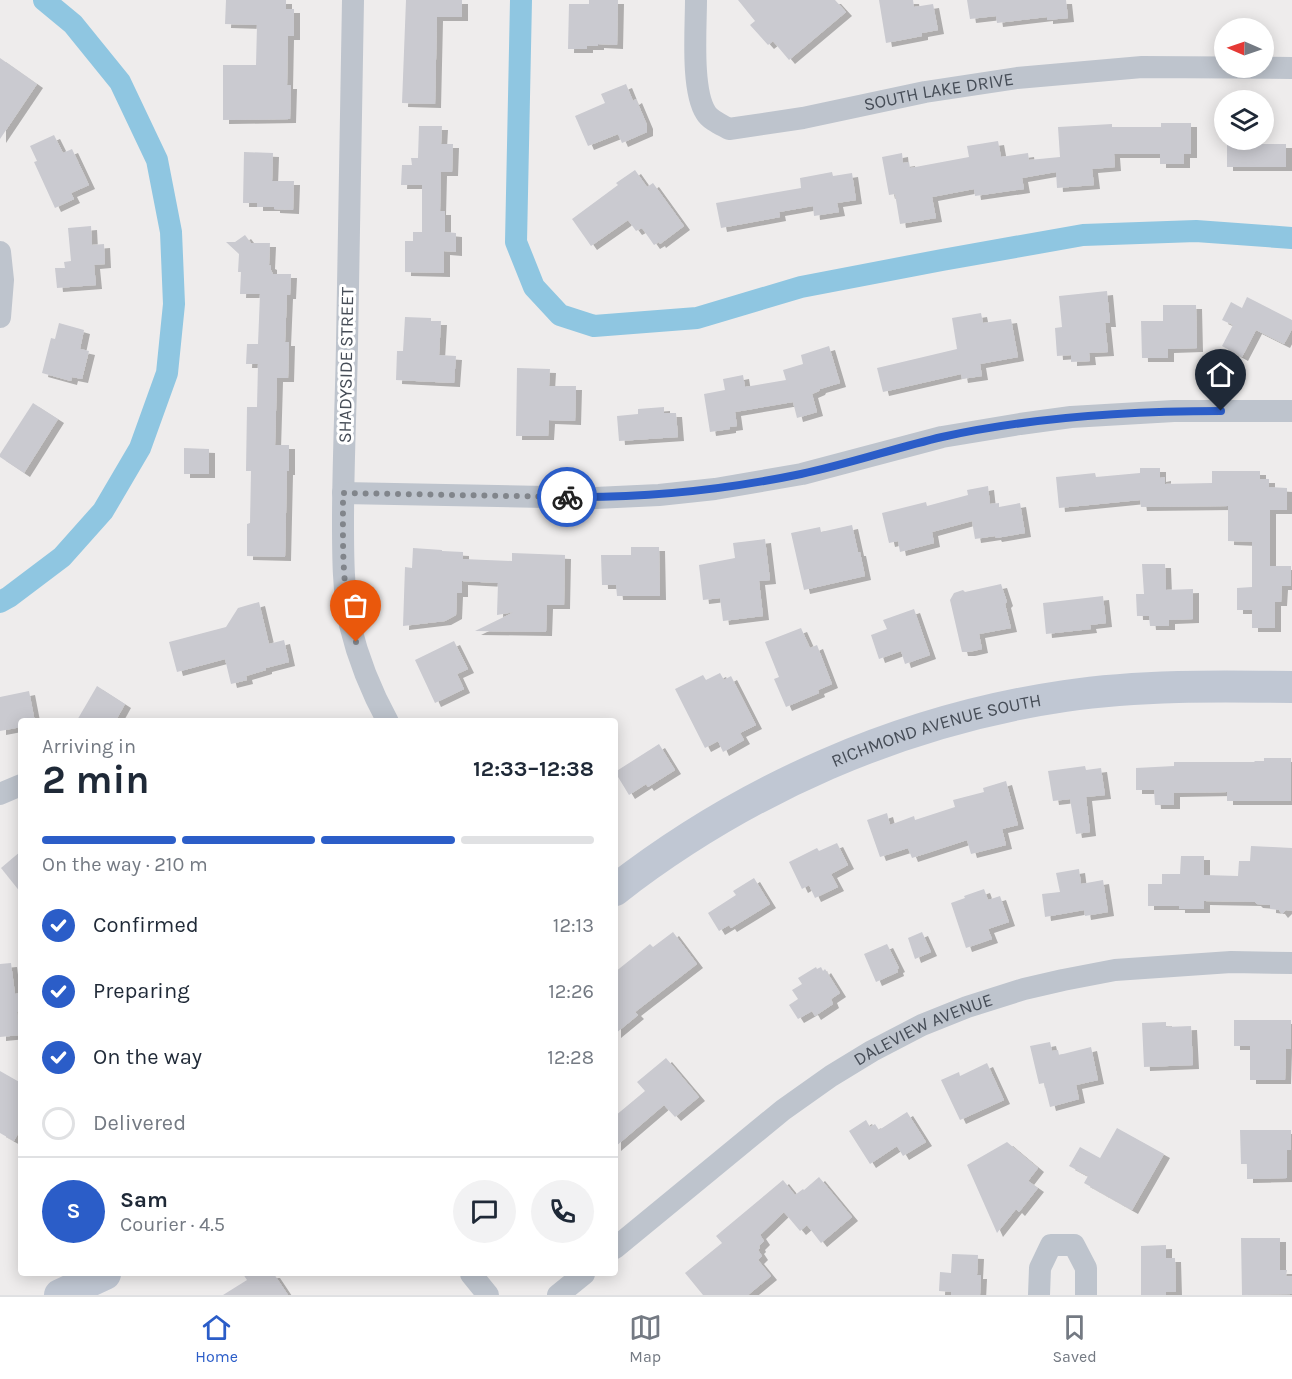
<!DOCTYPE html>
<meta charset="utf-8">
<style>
body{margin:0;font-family:Karla,sans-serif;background:#f2f2f3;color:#1f2937;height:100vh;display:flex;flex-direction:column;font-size:22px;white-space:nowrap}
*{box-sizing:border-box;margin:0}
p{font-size:20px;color:#747a83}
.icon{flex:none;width:33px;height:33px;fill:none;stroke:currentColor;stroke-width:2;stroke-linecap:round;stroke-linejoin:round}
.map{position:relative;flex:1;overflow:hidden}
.side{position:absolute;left:18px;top:718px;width:600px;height:558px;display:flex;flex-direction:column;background:#fff;border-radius:6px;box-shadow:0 3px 15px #0003}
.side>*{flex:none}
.needle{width:39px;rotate:272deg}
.buttons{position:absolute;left:1214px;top:18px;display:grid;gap:12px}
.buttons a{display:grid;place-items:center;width:60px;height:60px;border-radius:50%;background:#fff;box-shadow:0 3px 15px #0003;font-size:30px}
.pin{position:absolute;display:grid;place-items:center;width:51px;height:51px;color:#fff;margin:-62px -26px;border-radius:50% 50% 50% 0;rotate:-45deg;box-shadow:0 0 6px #0007}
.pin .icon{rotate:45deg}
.courier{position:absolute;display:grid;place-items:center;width:60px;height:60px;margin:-30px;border:4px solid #2b5dc8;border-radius:50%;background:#fff;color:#222;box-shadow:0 2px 8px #0007}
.headline em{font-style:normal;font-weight:700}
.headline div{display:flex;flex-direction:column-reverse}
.headline{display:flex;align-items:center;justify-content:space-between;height:102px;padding:0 24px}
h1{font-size:39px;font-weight:700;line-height:45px}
.bar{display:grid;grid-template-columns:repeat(4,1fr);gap:9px 6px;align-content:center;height:72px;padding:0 24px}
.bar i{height:8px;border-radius:4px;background:#e0e1e3}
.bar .on{background:#2b5dc8}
.bar p{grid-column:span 4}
.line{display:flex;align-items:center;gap:15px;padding:0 24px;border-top:2px solid #e0e1e3}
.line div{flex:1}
.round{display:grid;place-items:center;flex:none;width:63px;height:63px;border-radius:32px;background:#f2f2f3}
ol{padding:0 24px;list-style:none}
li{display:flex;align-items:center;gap:18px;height:66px}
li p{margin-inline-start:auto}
li .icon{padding:6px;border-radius:50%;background:#2b5dc8;color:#fff;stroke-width:4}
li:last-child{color:#747a83}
li i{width:33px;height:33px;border:3px solid #e0e1e3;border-radius:50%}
.tab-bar{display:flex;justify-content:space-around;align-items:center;height:84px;border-top:2px solid #e0e1e3;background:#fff;font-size:16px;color:#747a83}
.tab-bar a{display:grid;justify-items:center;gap:3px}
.tab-bar .on{color:#2b5dc8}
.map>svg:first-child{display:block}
</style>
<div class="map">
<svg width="1292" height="1295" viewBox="0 0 1292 1295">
<defs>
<filter id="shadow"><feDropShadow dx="6" dy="4" stdDeviation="0" flood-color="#0004"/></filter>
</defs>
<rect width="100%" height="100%" fill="#eeecec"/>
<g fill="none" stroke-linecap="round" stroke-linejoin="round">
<!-- canal -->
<g stroke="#8fc6e1" stroke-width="22">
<path d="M 521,0 L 516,242 L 534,287 L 560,315 L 594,326 L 697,318 L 801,287 L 942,260 L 1083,235 L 1196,231 L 1292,238"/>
<path d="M 0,602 L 9,597 L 62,557 L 103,511 L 140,448 L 167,373 L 174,304 L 171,232 L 157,160 L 120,82 L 73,24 L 44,0"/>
</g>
</g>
<!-- building -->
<g fill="#cacad0" filter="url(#shadow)">
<path d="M 226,0 L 286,0 L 286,9 L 294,9 L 294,36 L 288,36 L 287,85 L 291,85 L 290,119 L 223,120 L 223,65 L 256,65 L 257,25 L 225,24 Z"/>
<path d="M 406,0 L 462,0 L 462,17 L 437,17 L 435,104 L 402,103 Z"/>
<path d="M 589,0 L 618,0 L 617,45 L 598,44 L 598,46 L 587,46 L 587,49 L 568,49 L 569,4 L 589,4 Z"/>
<path d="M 738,0 L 835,0 L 846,12 L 789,60 L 773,41 L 768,45 L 750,25 L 755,21 Z"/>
<path d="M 879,0 L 913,0 L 914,7 L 933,4 L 938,30 L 922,33 L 922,36 L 886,43 Z"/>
<path d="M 967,0 L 1066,0 L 1068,18 L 1047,20 L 1047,17 L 997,23 L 996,16 L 970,19 Z"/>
<path d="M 0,58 L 37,84 L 0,139 Z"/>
<path d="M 626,84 L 633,101 L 636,99 L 647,125 L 647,132 L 622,143 L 618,134 L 588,146 L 575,116 L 605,103 L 601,94 Z"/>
<path d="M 1161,123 L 1191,123 L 1191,154 L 1184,154 L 1184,164 L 1160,164 L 1160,154 L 1114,154 L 1115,167 L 1092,169 L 1094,185 L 1057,188 L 1056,172 L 1022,178 L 1024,189 L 975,196 L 974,189 L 932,197 L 936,218 L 900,224 L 895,194 L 889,195 L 882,157 L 902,153 L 903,163 L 909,162 L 910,168 L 969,157 L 967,146 L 998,141 L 1001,157 L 1028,153 L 1029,160 L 1060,157 L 1058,127 L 1112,124 L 1112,127 L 1161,127 Z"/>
<path d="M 419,126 L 442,126 L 441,144 L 453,144 L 452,172 L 441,172 L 440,211 L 445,211 L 445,232 L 456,233 L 456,252 L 444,251 L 444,273 L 405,272 L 405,241 L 413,241 L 413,232 L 422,232 L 422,185 L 401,185 L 402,165 L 412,165 L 411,158 L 418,158 Z"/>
<path d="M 54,135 L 63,153 L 72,149 L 89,185 L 71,193 L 74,199 L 55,208 L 34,162 L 37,161 L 30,146 Z"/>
<path d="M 1227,140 L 1259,140 L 1258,144 L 1286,144 L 1286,167 L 1227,167 Z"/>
<path d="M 244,152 L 273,153 L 272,181 L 294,181 L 293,210 L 274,209 L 274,207 L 257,207 L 257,203 L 243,203 Z"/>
<path d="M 635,170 L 647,187 L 653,183 L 684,226 L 660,244 L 659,242 L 654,245 L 642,228 L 636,231 L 628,220 L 591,246 L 572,219 L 618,185 L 616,183 Z"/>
<path d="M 832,172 L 833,176 L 852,173 L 856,200 L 837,203 L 839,212 L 814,216 L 813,206 L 779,212 L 780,217 L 721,228 L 716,203 L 801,188 L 800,178 Z"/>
<path d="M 91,226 L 92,245 L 104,244 L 105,264 L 94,265 L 96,285 L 57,288 L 55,268 L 65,268 L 64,262 L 71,261 L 68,228 Z"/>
<path d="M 245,235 L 251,243 L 270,243 L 269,265 L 271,266 L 271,270 L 273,274 L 291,274 L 290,295 L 287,295 L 285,342 L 289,342 L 288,378 L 277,378 L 275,445 L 289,445 L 289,471 L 287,471 L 285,557 L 247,556 L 247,524 L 250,523 L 251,471 L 246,471 L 247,407 L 257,407 L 258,364 L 246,364 L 247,344 L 258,344 L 260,294 L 240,294 L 241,272 L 238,272 L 239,254 L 226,242 L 235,242 Z"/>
<path d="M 1107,291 L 1110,323 L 1105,323 L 1108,352 L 1089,353 L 1090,361 L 1071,362 L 1071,355 L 1057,356 L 1055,328 L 1062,327 L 1059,296 Z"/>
<path d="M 1247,297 L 1292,320 L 1292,329 L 1284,344 L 1256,330 L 1242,357 L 1222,346 L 1233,325 L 1222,320 L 1231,302 L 1242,308 Z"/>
<path d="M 1163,305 L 1196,305 L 1197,348 L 1168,349 L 1168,358 L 1142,358 L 1141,321 L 1163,321 Z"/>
<path d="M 981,313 L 983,323 L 1011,319 L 1018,357 L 980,364 L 982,376 L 962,379 L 961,374 L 883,392 L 877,368 L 957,349 L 952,318 Z"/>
<path d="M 405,317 L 431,318 L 431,321 L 441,321 L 439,355 L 456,356 L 454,383 L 396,380 L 397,351 L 403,351 Z"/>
<path d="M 59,323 L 84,330 L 80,349 L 89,351 L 82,379 L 72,377 L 71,381 L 42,373 L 51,338 L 55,339 Z"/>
<path d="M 829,346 L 840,383 L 820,389 L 819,391 L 812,394 L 817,412 L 797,418 L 793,402 L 735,412 L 737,426 L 730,427 L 730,429 L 710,432 L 704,394 L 725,390 L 723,379 L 743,375 L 745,387 L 786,380 L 783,370 L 803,364 L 801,355 Z"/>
<path d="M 517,368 L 550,369 L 549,386 L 576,386 L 575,421 L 549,420 L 548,436 L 516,436 Z"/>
<path d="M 33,403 L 58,419 L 24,473 L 0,457 L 0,454 Z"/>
<path d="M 664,407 L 664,413 L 676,413 L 678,437 L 619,441 L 617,416 L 638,414 L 638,409 Z"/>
<path d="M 184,448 L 209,449 L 209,474 L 184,474 Z"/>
<path d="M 1140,468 L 1160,468 L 1160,478 L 1165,477 L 1165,484 L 1212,483 L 1212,471 L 1260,471 L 1260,479 L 1269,479 L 1269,487 L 1287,488 L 1287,510 L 1270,510 L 1270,566 L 1291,566 L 1291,586 L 1282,586 L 1281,602 L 1275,602 L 1275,628 L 1252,628 L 1252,610 L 1237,610 L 1237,588 L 1252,587 L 1252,542 L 1228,541 L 1228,506 L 1141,507 L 1140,500 L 1059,508 L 1056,477 L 1095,473 L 1096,477 L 1140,473 Z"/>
<path d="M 988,486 L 990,504 L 999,503 L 999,507 L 1020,503 L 1025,533 L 996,538 L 995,536 L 975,539 L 972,521 L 932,532 L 934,543 L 900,552 L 898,541 L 889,543 L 882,513 L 926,502 L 927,506 L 968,495 L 967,490 Z"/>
<path d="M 852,525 L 858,552 L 860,552 L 865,576 L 804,590 L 791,533 L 820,527 L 821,532 Z"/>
<path d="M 765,539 L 770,580 L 759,581 L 763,616 L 723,621 L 720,598 L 703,600 L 699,565 L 735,558 L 733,543 Z"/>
<path d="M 631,547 L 659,547 L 660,596 L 617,596 L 616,585 L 602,585 L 601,555 L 631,555 Z"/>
<path d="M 413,548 L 442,550 L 442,551 L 463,552 L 463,559 L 512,561 L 512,553 L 565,555 L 564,605 L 547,605 L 546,632 L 475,631 L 514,612 L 497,615 L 498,583 L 462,581 L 462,593 L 457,593 L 456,615 L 445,621 L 403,626 L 405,567 L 412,568 Z"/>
<path d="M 1142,564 L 1165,564 L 1166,590 L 1193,589 L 1193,619 L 1169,620 L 1169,626 L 1150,626 L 1149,616 L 1137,616 L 1136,594 L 1144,594 Z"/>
<path d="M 1001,584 L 1007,602 L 1005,604 L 1011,628 L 979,634 L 982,649 L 969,652 L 962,652 L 950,600 L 954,593 L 963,590 L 965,592 Z"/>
<path d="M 1103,596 L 1106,623 L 1090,625 L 1091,629 L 1046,634 L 1043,603 Z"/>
<path d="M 259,602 L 269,644 L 284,640 L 289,662 L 266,668 L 266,670 L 246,676 L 247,680 L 231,684 L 225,659 L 177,672 L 169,642 L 226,627 L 238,608 Z"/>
<path d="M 914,609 L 930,655 L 905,664 L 901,651 L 879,659 L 871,635 L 887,629 L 883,620 Z"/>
<path d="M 801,628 L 810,648 L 817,645 L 832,684 L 818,690 L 819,693 L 786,707 L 774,679 L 779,677 L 765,642 Z"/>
<path d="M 454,641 L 468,669 L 457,674 L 464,689 L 435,703 L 415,660 Z"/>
<path d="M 720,673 L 724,680 L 731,676 L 756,725 L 740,733 L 744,740 L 723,752 L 718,741 L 705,748 L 675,689 L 703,675 L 706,680 Z"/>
<path d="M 97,686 L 125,704 L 115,722 L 76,722 Z"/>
<path d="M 29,691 L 35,722 L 21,722 L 21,727 L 0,731 L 0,697 Z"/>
<path d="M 659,744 L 675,770 L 648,787 L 646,784 L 629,795 L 615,772 Z"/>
<path d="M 1264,758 L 1291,758 L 1291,801 L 1227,801 L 1227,792 L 1174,793 L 1174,805 L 1155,805 L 1154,790 L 1136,790 L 1136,768 L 1174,766 L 1174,762 L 1254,762 L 1255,761 L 1264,761 Z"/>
<path d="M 1085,766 L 1086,770 L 1101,768 L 1105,795 L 1086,797 L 1090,832 L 1076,834 L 1070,799 L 1053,801 L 1048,771 Z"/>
<path d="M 1006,781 L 1018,825 L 1002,829 L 1006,845 L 971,854 L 967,840 L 912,858 L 908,848 L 880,857 L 867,820 L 887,813 L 890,825 L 914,816 L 915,820 L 955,807 L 953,800 L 984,792 L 983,788 Z"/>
<path d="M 837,843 L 848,865 L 831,874 L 838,887 L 815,898 L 809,885 L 802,889 L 789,862 L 817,848 L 819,851 Z"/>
<path d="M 1251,846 L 1292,848 L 1292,911 L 1286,910 L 1282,914 L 1279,910 L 1270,909 L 1270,905 L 1257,904 L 1255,902 L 1204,901 L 1204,909 L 1179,909 L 1179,906 L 1148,906 L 1148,884 L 1162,884 L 1162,874 L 1180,874 L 1181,856 L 1204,856 L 1204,875 L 1238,876 L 1239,861 L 1250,861 Z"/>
<path d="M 21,851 L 21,893 L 1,868 Z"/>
<path d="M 1079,869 L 1081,884 L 1103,880 L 1108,912 L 1085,916 L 1084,910 L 1045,917 L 1042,894 L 1060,892 L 1056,873 Z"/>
<path d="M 754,878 L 770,904 L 731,928 L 729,925 L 719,931 L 708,913 L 736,895 L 733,891 Z"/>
<path d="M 984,889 L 988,900 L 1000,896 L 1009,922 L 988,929 L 992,939 L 966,948 L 951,903 L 965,898 L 964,896 Z"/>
<path d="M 673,932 L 697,964 L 635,1012 L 638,1015 L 615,1034 L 615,972 L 650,944 L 653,947 Z"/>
<path d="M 922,932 L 931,952 L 915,959 L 908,938 Z"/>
<path d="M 887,944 L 899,968 L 897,969 L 898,972 L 876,982 L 864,954 Z"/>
<path d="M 11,963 L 15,994 L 21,993 L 21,1011 L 17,1012 L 20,1035 L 0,1037 L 0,964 Z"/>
<path d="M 816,967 L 817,969 L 821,967 L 823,971 L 825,969 L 840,993 L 831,999 L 833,1004 L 815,1016 L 812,1011 L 798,1019 L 789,1005 L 798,999 L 792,990 L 802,984 L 798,978 Z"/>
<path d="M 1234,1020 L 1291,1020 L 1291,1049 L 1286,1049 L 1285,1080 L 1250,1080 L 1250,1046 L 1234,1046 Z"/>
<path d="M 1166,1022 L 1166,1027 L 1191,1026 L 1193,1065 L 1144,1067 L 1142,1023 Z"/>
<path d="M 1050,1042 L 1052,1051 L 1058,1050 L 1059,1055 L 1091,1047 L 1098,1080 L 1076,1085 L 1079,1099 L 1050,1107 L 1044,1083 L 1039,1084 L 1030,1046 Z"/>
<path d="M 666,1058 L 699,1097 L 675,1117 L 664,1105 L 615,1147 L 615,1116 L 645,1091 L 637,1082 Z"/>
<path d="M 987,1063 L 1004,1100 L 960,1120 L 941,1080 L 959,1072 L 960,1076 Z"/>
<path d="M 0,1071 L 21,1083 L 21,1128 L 14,1141 L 0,1133 Z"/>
<path d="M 907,1112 L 926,1142 L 903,1156 L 897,1146 L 870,1164 L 849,1131 L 866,1120 L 870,1127 L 875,1124 L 879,1130 Z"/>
<path d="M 1117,1128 L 1164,1154 L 1132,1210 L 1084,1183 L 1088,1176 L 1069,1166 L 1080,1147 L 1100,1158 Z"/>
<path d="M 1240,1130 L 1291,1130 L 1291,1150 L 1287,1150 L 1287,1178 L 1247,1179 L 1247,1164 L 1241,1164 Z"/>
<path d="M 1007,1142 L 1038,1168 L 1028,1181 L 1038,1188 L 1019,1212 L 1016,1209 L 997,1233 L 967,1165 Z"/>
<path d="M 819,1177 L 852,1217 L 821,1243 L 807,1225 L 800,1231 L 784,1212 L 760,1235 L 764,1241 L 759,1246 L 760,1248 L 758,1250 L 762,1256 L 758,1260 L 771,1276 L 748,1295 L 703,1295 L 685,1273 L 722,1243 L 716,1236 L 783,1180 L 795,1195 L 803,1189 L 804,1190 Z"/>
<path d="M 1241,1238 L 1280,1238 L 1280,1270 L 1287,1270 L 1286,1276 L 1292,1276 L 1292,1294 L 1242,1295 Z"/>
<path d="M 1166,1245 L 1166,1258 L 1175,1258 L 1176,1292 L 1166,1292 L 1166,1295 L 1141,1295 L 1141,1246 Z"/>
<path d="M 952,1254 L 978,1255 L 977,1275 L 981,1275 L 980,1295 L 951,1295 L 951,1292 L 939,1291 L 940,1272 L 951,1273 Z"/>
<path d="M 243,1274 L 274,1274 L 288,1295 L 223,1295 L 247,1280 Z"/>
</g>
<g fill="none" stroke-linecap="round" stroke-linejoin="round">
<!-- street -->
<g stroke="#bec4cd" stroke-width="22">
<path d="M 353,0 C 351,115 349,229 347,344 C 346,403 343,462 343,521 C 343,555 343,591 350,625 C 358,658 371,691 388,722"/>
<path id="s1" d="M 696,0 C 696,28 691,90 706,113 C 710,120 722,125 729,129 L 803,118 L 925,92 L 1017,78 L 1142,67 L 1292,68"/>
<path d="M 0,252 L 3,280 L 0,317"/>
<path d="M 343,493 L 595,498 L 659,495 L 715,489 L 802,474 L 942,437 L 1020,424 L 1071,417 L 1174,411 L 1292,411"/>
<path d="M 0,794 L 21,785"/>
<path id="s2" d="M 615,1248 L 783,1110 L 831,1076 L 872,1051 L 922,1025 L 967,1007 L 1024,989 L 1063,980 L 1115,970 L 1231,962 L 1292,963"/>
<path d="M 471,1274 L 488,1295"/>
<path d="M 558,1295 L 584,1274"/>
<path d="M 1039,1295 L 1040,1268 L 1051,1245 L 1074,1245 L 1086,1268 L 1086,1295"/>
</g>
<!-- secondary -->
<g stroke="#c0c7d3" stroke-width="32">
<path id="s3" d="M 615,890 C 745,789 901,720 1065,696 C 1140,685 1216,686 1292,687"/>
<path d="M 60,1295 L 105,1274"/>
</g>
</g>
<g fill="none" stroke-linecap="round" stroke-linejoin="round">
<!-- done -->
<path stroke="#81858b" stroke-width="6" stroke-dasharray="0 10.8" d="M 356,642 C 341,594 343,543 343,493 L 567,497"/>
<!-- route -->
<path stroke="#2b5dc8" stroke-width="8" d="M 567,497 C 646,498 724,490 801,474 C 849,464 895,448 942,437 C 1033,417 1128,411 1221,411"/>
</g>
<g text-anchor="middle" stroke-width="6" stroke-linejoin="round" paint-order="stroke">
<!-- street labels -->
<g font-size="18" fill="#464d57" stroke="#fff">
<text dy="6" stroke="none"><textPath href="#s1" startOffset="356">SOUTH LAKE DRIVE</textPath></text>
<text transform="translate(346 365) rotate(-89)" y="6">SHADYSIDE STREET</text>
<text dy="6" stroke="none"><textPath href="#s3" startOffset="362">RICHMOND AVENUE SOUTH</textPath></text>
<text dy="6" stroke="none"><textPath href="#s2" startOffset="380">DALEVIEW AVENUE</textPath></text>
</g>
</g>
</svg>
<div class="buttons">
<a><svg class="needle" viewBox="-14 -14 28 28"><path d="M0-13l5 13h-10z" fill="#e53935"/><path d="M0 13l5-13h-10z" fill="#747a83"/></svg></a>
<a><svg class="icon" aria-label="layers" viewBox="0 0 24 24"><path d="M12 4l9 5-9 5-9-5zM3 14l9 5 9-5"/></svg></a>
</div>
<div class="pin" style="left:356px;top:642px;background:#ea580c"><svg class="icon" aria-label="bag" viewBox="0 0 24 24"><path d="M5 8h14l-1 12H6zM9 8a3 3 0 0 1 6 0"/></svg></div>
<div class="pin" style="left:1221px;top:411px;background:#1f2937"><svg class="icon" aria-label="home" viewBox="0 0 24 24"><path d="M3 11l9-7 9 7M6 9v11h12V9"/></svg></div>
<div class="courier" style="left:567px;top:497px"><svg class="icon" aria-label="bike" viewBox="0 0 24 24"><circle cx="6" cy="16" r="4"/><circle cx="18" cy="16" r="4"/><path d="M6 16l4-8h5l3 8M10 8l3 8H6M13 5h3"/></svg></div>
<section class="side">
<div class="headline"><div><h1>2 min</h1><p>Arriving in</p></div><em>12:33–12:38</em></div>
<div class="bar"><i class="on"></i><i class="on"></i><i class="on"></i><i></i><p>On the way · 210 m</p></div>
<ol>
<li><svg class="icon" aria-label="check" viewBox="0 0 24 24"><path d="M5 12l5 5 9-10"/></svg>Confirmed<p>12:13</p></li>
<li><svg class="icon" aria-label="check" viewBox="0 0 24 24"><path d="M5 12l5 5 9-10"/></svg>Preparing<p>12:26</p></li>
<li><svg class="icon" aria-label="check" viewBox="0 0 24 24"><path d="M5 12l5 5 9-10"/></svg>On the way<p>12:28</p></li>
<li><i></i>Delivered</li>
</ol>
<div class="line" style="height:108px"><b class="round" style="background:#2b5dc8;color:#fff">S</b><div><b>Sam</b><p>Courier · 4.5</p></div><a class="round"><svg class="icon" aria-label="chat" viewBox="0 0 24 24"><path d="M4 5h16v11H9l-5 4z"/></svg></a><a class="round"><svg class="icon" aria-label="phone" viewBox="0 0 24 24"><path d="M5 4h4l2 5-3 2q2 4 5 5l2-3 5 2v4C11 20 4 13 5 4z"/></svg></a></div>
</section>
</div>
<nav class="tab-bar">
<a class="on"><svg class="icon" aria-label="home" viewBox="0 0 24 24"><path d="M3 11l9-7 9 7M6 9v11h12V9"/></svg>Home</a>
<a><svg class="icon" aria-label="map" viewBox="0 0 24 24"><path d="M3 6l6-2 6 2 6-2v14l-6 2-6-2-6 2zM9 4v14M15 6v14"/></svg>Map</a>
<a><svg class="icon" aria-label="saved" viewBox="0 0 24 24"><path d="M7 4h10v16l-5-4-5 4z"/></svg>Saved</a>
</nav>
